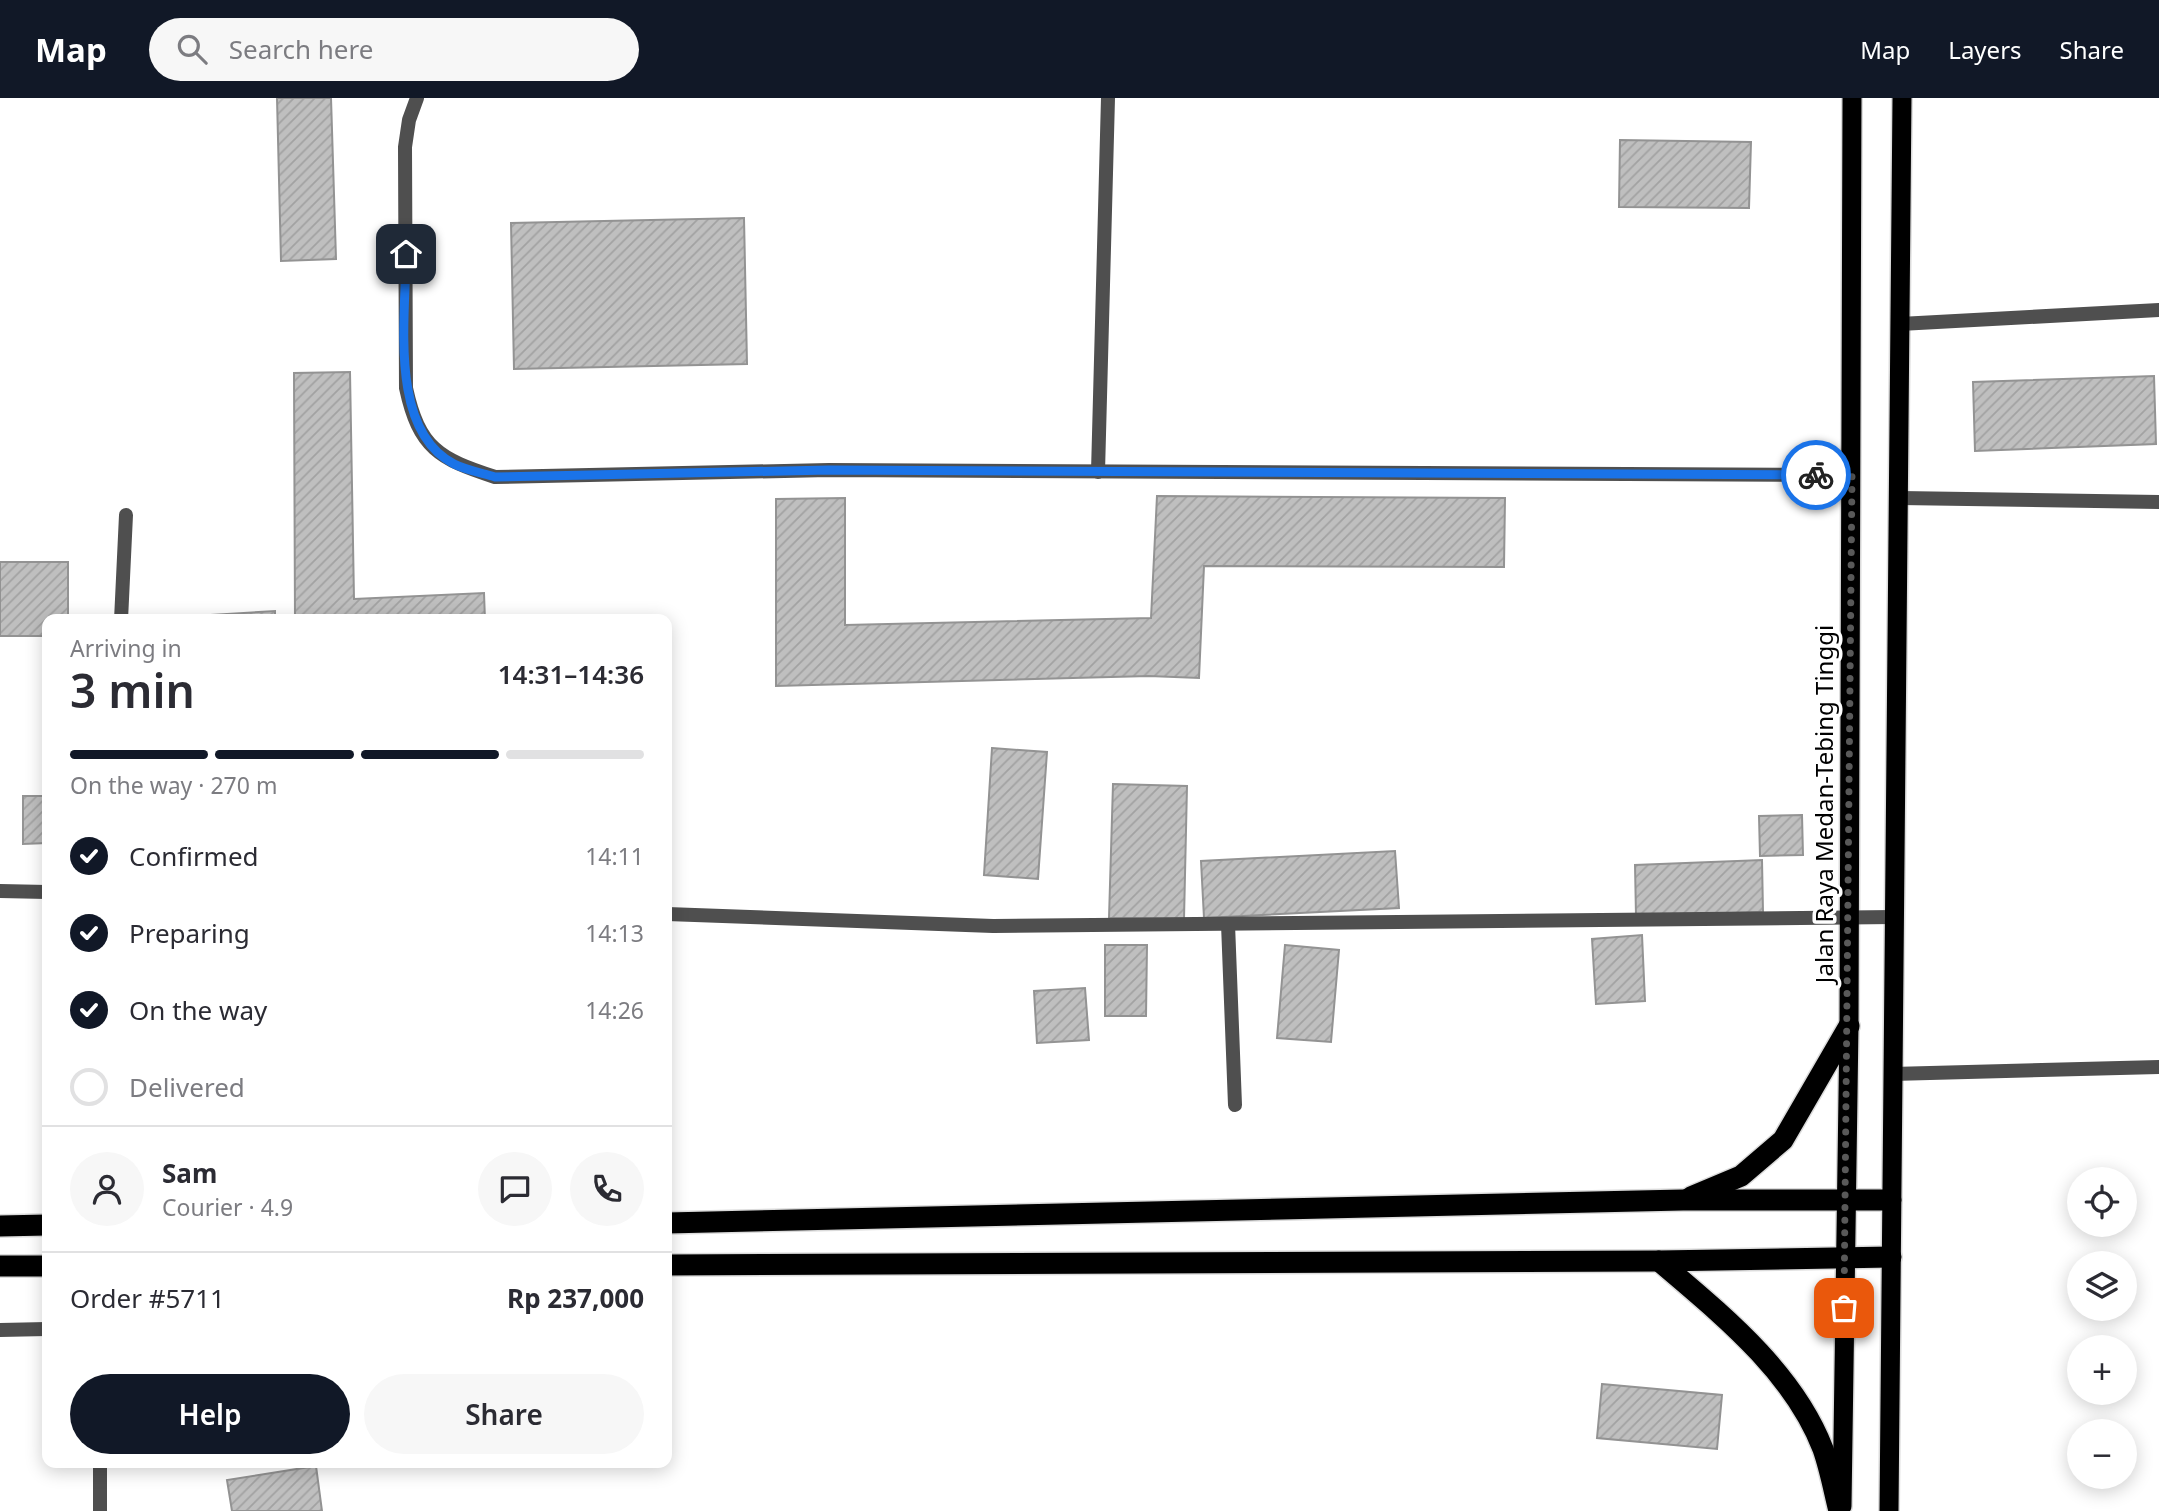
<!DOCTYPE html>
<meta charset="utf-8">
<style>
body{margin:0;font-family:"Noto Sans",sans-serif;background:#f7f7f7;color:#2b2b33;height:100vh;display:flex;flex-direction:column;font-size:26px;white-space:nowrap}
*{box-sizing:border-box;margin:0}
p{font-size:23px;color:#7c7c81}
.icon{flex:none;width:38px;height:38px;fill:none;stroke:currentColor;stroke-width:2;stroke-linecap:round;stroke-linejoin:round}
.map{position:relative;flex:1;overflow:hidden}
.drawer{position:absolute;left:42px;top:516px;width:630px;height:854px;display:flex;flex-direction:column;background:#fff;border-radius:14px;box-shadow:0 4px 18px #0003}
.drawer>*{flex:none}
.fabs{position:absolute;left:2067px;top:1069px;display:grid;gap:14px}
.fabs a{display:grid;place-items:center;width:70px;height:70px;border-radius:50%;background:#fff;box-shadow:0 4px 18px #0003;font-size:35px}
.pin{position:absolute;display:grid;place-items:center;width:60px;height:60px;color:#fff;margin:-30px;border-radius:14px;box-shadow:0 4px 10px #0006}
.courier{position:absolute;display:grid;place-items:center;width:70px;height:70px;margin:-35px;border:5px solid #1a73e8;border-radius:50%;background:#fff;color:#222;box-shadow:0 2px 9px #0007}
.head em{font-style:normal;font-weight:600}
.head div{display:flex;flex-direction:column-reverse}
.head{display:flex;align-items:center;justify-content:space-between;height:119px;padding:0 28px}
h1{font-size:46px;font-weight:600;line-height:52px}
.bar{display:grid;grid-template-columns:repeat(4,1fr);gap:10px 7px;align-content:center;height:84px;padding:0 28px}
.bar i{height:9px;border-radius:5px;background:#e1e1e2}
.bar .current{background:#111827}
.bar p{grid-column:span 4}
.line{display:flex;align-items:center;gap:18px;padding:0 28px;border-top:2px solid #e1e1e2}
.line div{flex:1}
.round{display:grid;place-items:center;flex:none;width:74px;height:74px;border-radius:37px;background:#f7f7f7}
ol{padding:0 28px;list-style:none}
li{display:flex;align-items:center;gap:21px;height:77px}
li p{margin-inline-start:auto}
li .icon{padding:7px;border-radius:50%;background:#111827;color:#fff;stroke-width:4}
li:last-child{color:#7c7c81}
li i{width:38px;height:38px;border:4px solid #e1e1e2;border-radius:50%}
.cta{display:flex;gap:14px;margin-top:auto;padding:14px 28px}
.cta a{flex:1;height:80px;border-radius:42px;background:#111827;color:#fff;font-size:28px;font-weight:600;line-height:80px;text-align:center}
.cta a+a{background:#f7f7f7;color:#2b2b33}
header{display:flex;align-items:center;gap:42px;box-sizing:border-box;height:98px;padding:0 35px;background:#111827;color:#fff}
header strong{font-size:33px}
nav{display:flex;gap:38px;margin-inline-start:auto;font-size:24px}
.search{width:490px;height:63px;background:#f7f7f7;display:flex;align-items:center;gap:18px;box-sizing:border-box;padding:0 24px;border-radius:38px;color:#7c7c81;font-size:26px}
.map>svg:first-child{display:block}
</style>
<header>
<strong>Map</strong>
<div class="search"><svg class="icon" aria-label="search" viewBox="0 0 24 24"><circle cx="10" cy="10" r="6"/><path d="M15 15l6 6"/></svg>Search here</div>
<nav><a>Map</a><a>Layers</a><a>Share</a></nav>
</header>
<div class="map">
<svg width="2159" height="1413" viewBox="0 0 2159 1413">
<defs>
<pattern id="building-hatch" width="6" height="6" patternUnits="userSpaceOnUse" patternTransform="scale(1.75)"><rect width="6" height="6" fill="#bfbfbf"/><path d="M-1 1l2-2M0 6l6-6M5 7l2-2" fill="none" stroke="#a2a2a2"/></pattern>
</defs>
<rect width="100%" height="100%" fill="#fff"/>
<!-- building -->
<g fill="url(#building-hatch)" stroke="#939393" stroke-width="2">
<path d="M 277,0 L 331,0 L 336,161 L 281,163 Z"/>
<path d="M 1620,42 L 1751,44 L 1749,110 L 1619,109 Z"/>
<path d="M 744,120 L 747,266 L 514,271 L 511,125 Z"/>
<path d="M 350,274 L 354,501 L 484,495 L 485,522 L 295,522 L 294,275 Z"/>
<path d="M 2154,278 L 2156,346 L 1975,353 L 1973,284 Z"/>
<path d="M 1157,398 L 1505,400 L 1504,469 L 1204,468 L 1199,580 L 1149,578 L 776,588 L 776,401 L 845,400 L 845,527 L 1151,520 Z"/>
<path d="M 0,464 L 68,464 L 68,522 L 47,522 L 47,538 L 0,538 Z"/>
<path d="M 275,513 L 275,522 L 145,522 L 145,521 Z"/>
<path d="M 992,650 L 1047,654 L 1038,781 L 984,777 Z"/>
<path d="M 1113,686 L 1187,688 L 1184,821 L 1109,820 Z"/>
<path d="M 23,698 L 47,698 L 47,745 L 23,746 Z"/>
<path d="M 1802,717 L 1803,757 L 1760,758 L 1759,718 Z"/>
<path d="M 1395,753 L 1399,810 L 1204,820 L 1201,763 Z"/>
<path d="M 1762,762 L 1763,814 L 1636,818 L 1635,767 Z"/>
<path d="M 1642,837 L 1645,903 L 1596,906 L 1592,841 Z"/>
<path d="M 1105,847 L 1147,847 L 1146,918 L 1105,918 Z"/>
<path d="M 1285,847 L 1339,852 L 1331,944 L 1277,940 Z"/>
<path d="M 1085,890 L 1089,942 L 1037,945 L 1034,893 Z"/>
<path d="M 1602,1286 L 1722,1297 L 1717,1351 L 1597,1340 Z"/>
<path d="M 316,1368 L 322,1413 L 232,1413 L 227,1382 Z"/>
</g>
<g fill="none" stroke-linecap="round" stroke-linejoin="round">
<defs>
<g id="trunk">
<path d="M 1842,1408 L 1849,928 L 1852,0"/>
<path d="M 1889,1413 L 1902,0"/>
</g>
<g id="motorway">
<path d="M 1691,1099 L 1741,1078 L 1783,1042 L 1849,928"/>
<path d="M 667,1125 L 1683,1102 L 1891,1102"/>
<path d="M 0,1128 L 47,1127"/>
<path d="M 1659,1163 C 1721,1216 1793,1273 1823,1351 C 1830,1371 1834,1393 1839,1413"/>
<path d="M 667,1167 L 1659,1163 L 1891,1159"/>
<path d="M 0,1168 L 47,1168"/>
</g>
</defs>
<!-- trunk casing -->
<use href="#trunk" stroke="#dbdbdb" stroke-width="22"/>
<!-- motorway casing -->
<use href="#motorway" stroke="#dbdbdb" stroke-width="24"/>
<!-- service -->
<g stroke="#4f4f4f" stroke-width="14">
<path d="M 417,0 L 409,22 L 405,49 L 406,290 C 419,350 439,361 495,379 L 829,372 L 1852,377"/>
<path d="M 1900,226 L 2159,212"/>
<path d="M 1098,374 L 1108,0"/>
<path d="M 1228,826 L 1235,1007"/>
</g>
<!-- minor -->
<g stroke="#4f4f4f" stroke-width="14">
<path d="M 1900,400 L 2159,404"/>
<path d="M 121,522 L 126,417"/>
<path d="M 0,793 L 47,794"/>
<path d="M 667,816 L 993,828 L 1894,819"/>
<path d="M 1892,976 L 2159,969"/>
<path d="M 0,1232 L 47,1231"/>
<path d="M 100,1365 L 100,1413"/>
</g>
<!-- trunk -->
<use href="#trunk" stroke="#000" stroke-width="19"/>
<!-- motorway -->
<use href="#motorway" stroke="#000" stroke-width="21"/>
</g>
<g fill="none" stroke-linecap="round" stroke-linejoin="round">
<!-- done -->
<path stroke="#595959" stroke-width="7" stroke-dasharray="0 12.6" d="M 1816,377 L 1852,377 L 1844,1210"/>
<!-- route -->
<path stroke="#1a73e8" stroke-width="9" d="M 406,156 C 406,218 388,332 454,366 C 466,372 482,375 495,379 L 829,372 L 1816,377"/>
</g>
<g text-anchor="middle" stroke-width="7" stroke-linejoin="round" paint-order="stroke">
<!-- street labels -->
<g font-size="24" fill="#000" stroke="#fff">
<text transform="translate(1825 706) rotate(-90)" y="8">Jalan Raya Medan-Tebing Tinggi</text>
</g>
</g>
</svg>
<div class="fabs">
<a><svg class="icon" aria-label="locate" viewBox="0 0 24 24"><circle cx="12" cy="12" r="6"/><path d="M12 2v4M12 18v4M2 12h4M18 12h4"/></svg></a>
<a><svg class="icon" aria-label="layers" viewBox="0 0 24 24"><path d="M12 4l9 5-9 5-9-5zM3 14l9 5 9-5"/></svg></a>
<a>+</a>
<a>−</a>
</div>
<div class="pin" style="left:1844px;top:1210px;background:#ea580c"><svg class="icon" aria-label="bag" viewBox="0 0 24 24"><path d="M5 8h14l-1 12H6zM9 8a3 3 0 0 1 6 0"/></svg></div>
<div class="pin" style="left:406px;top:156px;background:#1f2937"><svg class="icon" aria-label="home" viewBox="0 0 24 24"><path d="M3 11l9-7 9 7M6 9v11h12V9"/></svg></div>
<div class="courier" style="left:1816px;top:377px"><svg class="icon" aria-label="bike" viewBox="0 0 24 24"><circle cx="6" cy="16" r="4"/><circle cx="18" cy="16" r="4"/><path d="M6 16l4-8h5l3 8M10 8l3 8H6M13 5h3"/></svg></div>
<section class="drawer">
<div class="head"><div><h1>3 min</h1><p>Arriving in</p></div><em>14:31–14:36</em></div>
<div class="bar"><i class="current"></i><i class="current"></i><i class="current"></i><i></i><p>On the way · 270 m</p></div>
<ol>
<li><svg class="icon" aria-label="check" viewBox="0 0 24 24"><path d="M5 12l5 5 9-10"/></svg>Confirmed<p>14:11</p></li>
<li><svg class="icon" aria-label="check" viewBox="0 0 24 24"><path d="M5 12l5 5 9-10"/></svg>Preparing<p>14:13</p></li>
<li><svg class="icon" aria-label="check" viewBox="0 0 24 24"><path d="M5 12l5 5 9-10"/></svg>On the way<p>14:26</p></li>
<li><i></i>Delivered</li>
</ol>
<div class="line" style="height:126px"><a class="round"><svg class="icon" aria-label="person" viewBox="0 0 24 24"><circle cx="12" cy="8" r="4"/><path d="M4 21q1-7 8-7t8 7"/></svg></a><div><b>Sam</b><p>Courier · 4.9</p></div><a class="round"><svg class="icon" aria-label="chat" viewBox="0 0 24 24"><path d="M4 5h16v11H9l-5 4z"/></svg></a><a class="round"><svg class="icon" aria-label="phone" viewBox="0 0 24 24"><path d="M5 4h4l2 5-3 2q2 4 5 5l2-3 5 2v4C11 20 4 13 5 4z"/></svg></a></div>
<div class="line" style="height:91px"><div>Order #5711</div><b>Rp 237,000</b></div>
<div class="cta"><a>Help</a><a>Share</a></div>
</section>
</div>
